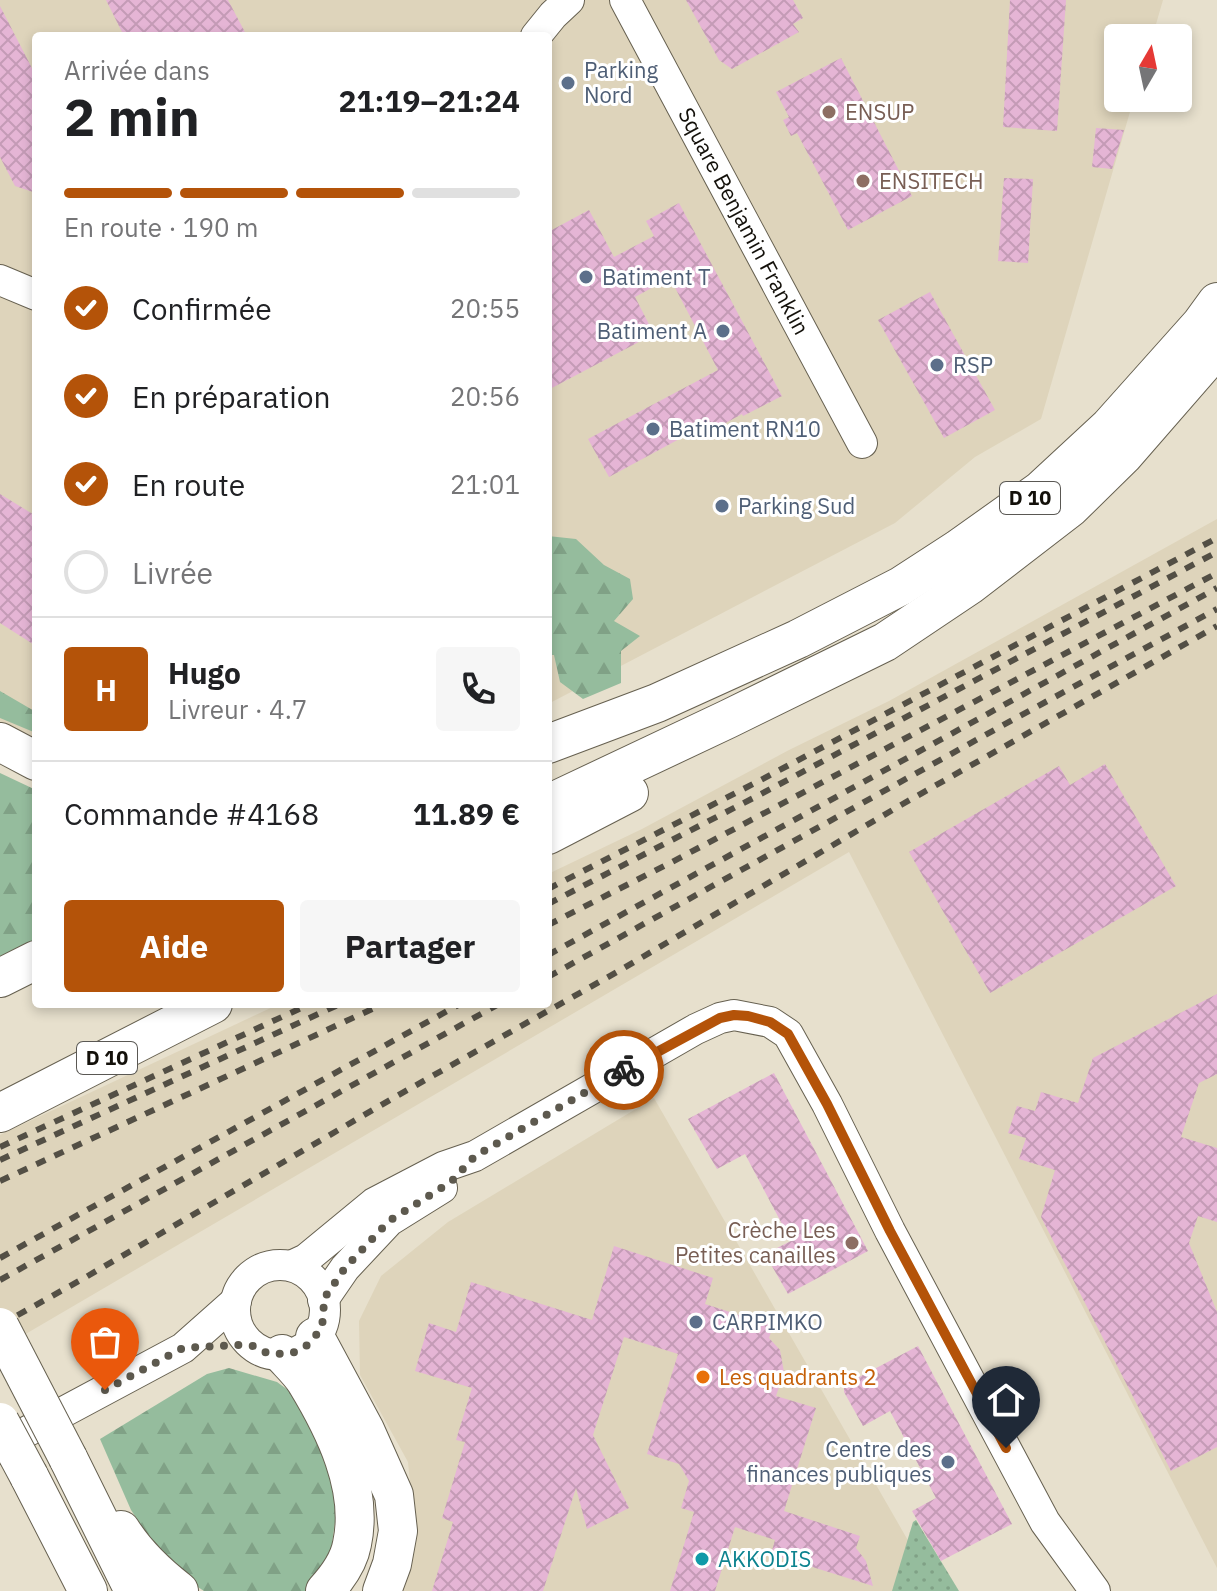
<!DOCTYPE html>
<html lang="fr">
<meta charset="utf-8">
<style>
body{margin:0;font-family:"IBM Plex Sans",sans-serif;background:#f6f6f6;color:#202124;height:100vh;display:flex;flex-direction:column;font-size:30px;white-space:nowrap}
*{box-sizing:border-box;margin:0}
p{font-size:26px;color:#757577}
.icon{flex:none;width:44px;height:44px;fill:none;stroke:currentColor;stroke-width:2;stroke-linecap:round;stroke-linejoin:round}
.map{position:relative;flex:1;overflow:hidden}
.side{position:absolute;left:32px;top:32px;width:520px;height:976px;display:flex;flex-direction:column;background:#fff;border-radius:8px;box-shadow:0 4px 12px #0003}
.side>*{flex:none}
.needle{width:52px;rotate:9deg}
.tools{position:absolute;left:1104px;top:24px;display:grid;gap:16px}
.tools a{display:grid;place-items:center;width:88px;height:88px;border-radius:8px;background:#fff;box-shadow:0 4px 12px #0003;font-size:40px}
.pin{position:absolute;display:grid;place-items:center;width:68px;height:68px;color:#fff;margin:-82px -34px;border-radius:50% 50% 50% 0;rotate:-45deg;box-shadow:0 0 8px #0007}
.pin .icon{rotate:45deg}
.courier{position:absolute;display:grid;place-items:center;width:80px;height:80px;margin:-40px;border:6px solid #b45309;border-radius:50%;background:#fff;color:#222;box-shadow:0 2px 10px #0007}
.headline em{font-style:normal;font-weight:800}
.headline div{display:flex;flex-direction:column-reverse}
.headline{display:flex;align-items:center;justify-content:space-between;height:136px;padding:0 32px}
h1{font-size:52px;font-weight:800;line-height:60px}
.bar{display:grid;grid-template-columns:repeat(4,1fr);gap:12px 8px;align-content:center;height:96px;padding:0 32px}
.bar i{height:10px;border-radius:6px;background:#e0e0e0}
.bar .on{background:#b45309}
.bar p{grid-column:span 4}
.line{display:flex;align-items:center;gap:20px;padding:0 32px;border-top:2px solid #e0e0e0}
.line div{flex:1}
.round{display:grid;place-items:center;flex:none;width:84px;height:84px;border-radius:8px;background:#f6f6f6}
ol{padding:0 32px;list-style:none}
li{display:flex;align-items:center;gap:24px;height:88px}
li p{margin-inline-start:auto}
li .icon{padding:8px;border-radius:50%;background:#b45309;color:#fff;stroke-width:4}
li:last-child{color:#757577}
li i{width:44px;height:44px;border:4px solid #e0e0e0;border-radius:50%}
.primary-button{display:flex;gap:16px;margin-top:auto;padding:16px 32px}
.primary-button a{flex:1;height:92px;border-radius:8px;background:#b45309;color:#fff;font-size:32px;font-weight:800;line-height:92px;text-align:center}
.primary-button a+a{background:#f6f6f6;color:#202124}
.map>svg:first-child{display:block}
</style>
<div class="map">
<svg width="1217" height="1591" viewBox="0 0 1217 1591">
<defs>
<pattern id="grass-dots" width="8" height="8" patternUnits="userSpaceOnUse" patternTransform="scale(2)"><rect width="8" height="8" fill="#95bc9d"/><path d="M2 2h.1M6 6h.1" fill="none" stroke="#80a186" stroke-width="1.8" stroke-linecap="round"/></pattern>
<pattern id="forest-firs" width="22" height="20" patternUnits="userSpaceOnUse" patternTransform="scale(2)"><rect width="22" height="20" fill="#95bc9d"/><path d="M5 1l3.5 6h-7zM16 11l3.5 6h-7z" fill="#80a186"/></pattern>
<pattern id="building-cross-hatch" width="8" height="8" patternUnits="userSpaceOnUse" patternTransform="scale(2)"><rect width="8" height="8" fill="#e5b5d5"/><path d="M0 0l8 8M0 8l8-8" fill="none" stroke="#c49bb6"/></pattern>
</defs>
<rect width="100%" height="100%" fill="#e7e0cd"/>
<!-- built -->
<g fill="#ded4bb">
<path d="M 0,0 L 1163,0 L 1152,38 L 1118,38 L 1118,98 L 1134,98 L 1041,419 L 975,457 L 895,523 L 548,704 L 548,36 L 36,36 L 36,738 L 0,722 Z"/>
<path d="M 1217,519 L 1217,1568 L 849,852 L 0,1349 L 0,1135 L 279,1004 L 548,1004 L 548,874 L 642,829 L 789,750 L 889,701 Z"/>
<path d="M 654,1098 L 937,1591 L 400,1591 L 415,1535 L 408,1462 L 360,1375 L 359,1321 L 381,1276 L 448,1222 Z"/>
</g>
<!-- grass -->
<path fill="url(#grass-dots)" d="M 916,1520 L 959,1591 L 892,1591 L 913,1522 Z"/>
<!-- forest -->
<g fill="url(#forest-firs)">
<path d="M 548,536 L 576,539 L 604,565 L 630,579 L 633,599 L 614,621 L 640,636 L 621,651 L 621,683 L 583,699 L 560,682 L 554,655 L 548,655 Z"/>
<path d="M 0,691 L 36,712 L 36,733 L 0,718 Z"/>
<path d="M 0,773 L 36,790 L 36,945 L 0,961 Z"/>
<path d="M 229,1368 L 277,1382 L 295,1395 L 316,1426 L 335,1488 L 335,1522 L 331,1551 L 318,1577 L 306,1591 L 204,1591 L 187,1580 L 160,1554 L 131,1510 L 100,1439 L 207,1374 Z"/>
</g>
<!-- building -->
<g fill="url(#building-cross-hatch)">
<path d="M 106,0 L 228,0 L 247,36 L 124,36 Z"/>
<path d="M 686,0 L 793,0 L 803,18 L 793,24 L 799,32 L 732,69 L 719,60 Z"/>
<path d="M 1010,0 L 1066,0 L 1057,131 L 1003,127 Z"/>
<path d="M 0,6 L 36,76 L 36,193 L 15,186 L 0,157 Z"/>
<path d="M 841,58 L 912,196 L 848,230 L 797,133 L 791,136 L 783,120 L 789,117 L 776,92 Z"/>
<path d="M 1096,128 L 1124,130 L 1112,169 L 1092,167 Z"/>
<path d="M 1004,178 L 1033,179 L 1028,263 L 998,261 Z"/>
<path d="M 679,203 L 782,396 L 743,416 L 742,414 L 711,431 L 707,424 L 609,477 L 588,439 L 718,370 L 670,278 L 635,297 L 654,334 L 548,390 L 548,232 L 589,210 L 614,257 L 654,236 L 646,221 Z"/>
<path d="M 930,292 L 995,410 L 944,438 L 878,320 Z"/>
<path d="M 0,494 L 36,516 L 36,646 L 0,623 Z"/>
<path d="M 1105,764 L 1176,886 L 990,993 L 909,852 L 1059,766 L 1070,785 Z"/>
<path d="M 1217,994 L 1217,1074 L 1199,1083 L 1181,1137 L 1217,1148 L 1217,1222 L 1198,1216 L 1189,1243 L 1217,1312 L 1217,1447 L 1171,1471 L 1041,1217 L 1055,1170 L 1019,1159 L 1026,1138 L 1008,1133 L 1017,1106 L 1035,1111 L 1041,1092 L 1078,1103 L 1093,1058 Z"/>
<path d="M 774,1073 L 868,1251 L 788,1294 L 765,1254 L 791,1241 L 745,1154 L 717,1169 L 688,1119 Z"/>
<path d="M 614,1246 L 713,1278 L 705,1304 L 773,1326 L 769,1338 L 780,1350 L 784,1372 L 776,1396 L 816,1408 L 784,1511 L 860,1536 L 856,1548 L 866,1561 L 873,1586 L 771,1554 L 775,1540 L 735,1527 L 715,1591 L 670,1591 L 694,1512 L 681,1508 L 689,1481 L 679,1464 L 647,1454 L 678,1354 L 624,1337 L 593,1435 L 629,1508 L 587,1529 L 576,1488 L 543,1591 L 432,1591 L 453,1522 L 442,1518 L 465,1442 L 456,1440 L 472,1388 L 415,1371 L 429,1323 L 456,1332 L 471,1282 L 592,1320 Z"/>
<path d="M 918,1346 L 1012,1524 L 941,1561 L 912,1511 L 936,1498 L 890,1411 L 863,1426 L 844,1392 L 844,1385 Z"/>
</g>
<g fill="none" stroke-linecap="round" stroke-linejoin="round">
<defs>
<g id="minor">
<path d="M 625,0 L 862,443"/>
<path d="M 536,36 L 553,15 L 569,0"/>
<path d="M 0,280 L 36,295"/>
<circle cx="280" cy="1310" r="45"/>
<path d="M 291,1266 L 306,1259 L 374,1203 L 443,1167 L 475,1156 L 696,1029 L 720,1018 L 734,1015 L 770,1022 L 788,1034 L 827,1104 L 890,1231 L 1045,1522 L 1095,1591"/>
<path d="M 323,1300 L 345,1268 L 389,1221 L 442,1188"/>
<path d="M 0,1446 L 183,1348 L 236,1301"/>
</g>
<g id="major">
<path d="M 0,742 L 36,761"/>
<path d="M 548,744 L 657,703 L 798,639 L 901,586 L 958,549 L 1041,490 L 1109,427 L 1201,324 L 1217,302"/>
<path d="M 548,804 L 728,719 L 885,642 L 970,585 L 1070,508 L 1123,456 L 1217,348"/>
<path d="M 548,835 L 629,793"/>
<path d="M 0,978 L 36,960"/>
<path d="M 0,1113 L 213,1004"/>
<path d="M 315,1337 L 365,1430 L 394,1495 L 398,1531 L 392,1564 L 382,1591"/>
<path d="M 282,1354 C 290,1363 300,1372 306,1382 C 334,1428 364,1488 352,1544 C 349,1561 336,1579 325,1591"/>
<path d="M 68,1458 L 134,1591"/>
<path d="M 29,1476 L 88,1591"/>
<path d="M 121,1530 C 136,1554 157,1574 179,1591"/>
</g>
</defs>
<!-- minor casing -->
<use href="#minor" stroke="#666050" stroke-width="32"/>
<!-- major casing -->
<use href="#major" stroke="#666050" stroke-width="40"/>
<!-- minor -->
<use href="#minor" stroke="#fff" stroke-width="30"/>
<!-- major -->
<use href="#major" stroke="#fff" stroke-width="38"/>
<!-- rail -->
<g stroke="#534f45" stroke-width="6" stroke-dasharray="10 10" stroke-linecap="butt">
<path d="M 548,889 L 757,782 L 1217,538"/>
<path d="M 548,904 L 761,794 L 1217,552"/>
<path d="M 548,925 L 672,862 L 1217,573"/>
<path d="M 548,955 L 1217,588"/>
<path d="M 548,977 L 1016,718 L 1217,609"/>
<path d="M 0,1147 L 310,1004"/>
<path d="M 0,1160 L 340,1004"/>
<path d="M 0,1181 L 383,1004"/>
<path d="M 0,1258 L 460,1004"/>
<path d="M 0,1280 L 499,1004"/>
<path d="M 0,1325 L 86,1277 L 395,1097 L 617,972 L 901,805 L 1217,626"/>
</g>
<defs>
<g id="major-bridge">
<path d="M 0,1327 L 68,1458"/>
<path d="M 0,1422 L 29,1476"/>
</g>
</defs>
<!-- major-bridge casing -->
<use href="#major-bridge" stroke="#666050" stroke-width="40" stroke-linecap="butt"/>
<!-- major-bridge -->
<use href="#major-bridge" stroke="#fff" stroke-width="38"/>
</g>
<g fill="none" stroke-linecap="round" stroke-linejoin="round">
<!-- done -->
<path stroke="#5d594e" stroke-width="8" stroke-dasharray="0 14.4" d="M 105,1390 L 183,1348 L 240,1345 L 254,1346 L 267,1353 L 282,1354 L 295,1352 L 306,1346 L 315,1337 L 322,1325 L 324,1313 L 323,1300 L 345,1268 L 389,1221 L 451,1182 L 475,1156 L 624,1070"/>
<!-- route -->
<path stroke="#b45309" stroke-width="10" d="M 624,1070 L 720,1018 L 734,1015 L 748,1016 L 770,1022 L 788,1034 L 827,1104 L 890,1231 L 1006,1448"/>
</g>
<!-- markers -->
<g fill="#5c6f8a" stroke="#fff" stroke-width="3">
<circle cx="568" cy="83" r="8"/>
<circle cx="586" cy="277" r="8"/>
<circle cx="723" cy="331" r="8"/>
<circle cx="937" cy="365" r="8"/>
<circle cx="653" cy="429" r="8"/>
<circle cx="722" cy="506" r="8"/>
<circle cx="696" cy="1322" r="8"/>
<circle cx="948" cy="1462" r="8"/>
</g>
<g fill="#8d6e63" stroke="#fff" stroke-width="3">
<circle cx="829" cy="112" r="8"/>
<circle cx="863" cy="181" r="8"/>
<circle cx="852" cy="1243" r="8"/>
</g>
<circle fill="#e8710a" stroke="#fff" stroke-width="3" cx="703" cy="1377" r="8"/>
<circle fill="#0f9aa8" stroke="#fff" stroke-width="3" cx="702" cy="1559" r="8"/>
<g text-anchor="middle" stroke-width="6" stroke-linejoin="round" paint-order="stroke">
<!-- shield labels -->
<g fill="#fff" stroke="#5a5854" stroke-width="2">
<rect x="1000" y="482" width="60" height="32" rx="6"/>
<rect x="77" y="1042" width="60" height="32" rx="6"/>
</g>
<g font-size="20" font-weight="bold" fill="#13100a">
<text x="1030" y="505">D 10</text>
<text x="107" y="1065">D 10</text>
</g>
<!-- service labels -->
<g font-size="22" fill="#4e5e75" stroke="#fff" text-anchor="start">
<text x="584" y="78">Parking<tspan x="584" dy="25">Nord</tspan></text>
<text x="602" y="285">Batiment T</text>
<text x="707" y="339" text-anchor="end">Batiment A</text>
<text x="953" y="373">RSP</text>
<text x="669" y="437">Batiment RN10</text>
<text x="738" y="514">Parking Sud</text>
<text x="712" y="1330">CARPIMKO</text>
<text x="932" y="1457" text-anchor="end">Centre des<tspan x="932" dy="25">finances publiques</tspan></text>
</g>
<!-- education labels -->
<g font-size="22" fill="#785e54" stroke="#fff" text-anchor="start">
<text x="845" y="120">ENSUP</text>
<text x="879" y="189">ENSITECH</text>
<text x="836" y="1238" text-anchor="end">Crèche Les<tspan x="836" dy="25">Petites canailles</tspan></text>
</g>
<!-- street labels -->
<g font-size="22" fill="#13100a" stroke="#fff">
<text transform="translate(744 221) rotate(62)" y="8">Square Benjamin Franklin</text>
</g>
<!-- food labels -->
<g font-size="22" fill="#c56008" stroke="#fff" text-anchor="start">
<text x="719" y="1385">Les quadrants 2</text>
</g>
<!-- culture labels -->
<g font-size="22" fill="#0d838f" stroke="#fff" text-anchor="start">
<text x="718" y="1567">AKKODIS</text>
</g>
</g>
</svg>
<div class="tools">
<a><svg class="needle" viewBox="-14 -14 28 28"><path d="M0-13l5 13h-10z" fill="#e53935"/><path d="M0 13l5-13h-10z" fill="#757577"/></svg></a>
</div>
<div class="pin" style="left:105px;top:1390px;background:#ea580c"><svg class="icon" aria-label="bag" viewBox="0 0 24 24"><path d="M5 8h14l-1 12H6zM9 8a3 3 0 0 1 6 0"/></svg></div>
<div class="pin" style="left:1006px;top:1448px;background:#1f2937"><svg class="icon" aria-label="home" viewBox="0 0 24 24"><path d="M3 11l9-7 9 7M6 9v11h12V9"/></svg></div>
<div class="courier" style="left:624px;top:1070px"><svg class="icon" aria-label="bike" viewBox="0 0 24 24"><circle cx="6" cy="16" r="4"/><circle cx="18" cy="16" r="4"/><path d="M6 16l4-8h5l3 8M10 8l3 8H6M13 5h3"/></svg></div>
<section class="side">
<div class="headline"><div><h1>2 min</h1><p>Arrivée dans</p></div><em>21:19–21:24</em></div>
<div class="bar"><i class="on"></i><i class="on"></i><i class="on"></i><i></i><p>En route · 190 m</p></div>
<ol>
<li><svg class="icon" aria-label="check" viewBox="0 0 24 24"><path d="M5 12l5 5 9-10"/></svg>Confirmée<p>20:55</p></li>
<li><svg class="icon" aria-label="check" viewBox="0 0 24 24"><path d="M5 12l5 5 9-10"/></svg>En préparation<p>20:56</p></li>
<li><svg class="icon" aria-label="check" viewBox="0 0 24 24"><path d="M5 12l5 5 9-10"/></svg>En route<p>21:01</p></li>
<li><i></i>Livrée</li>
</ol>
<div class="line" style="height:144px"><b class="round" style="background:#b45309;color:#fff">H</b><div><b>Hugo</b><p>Livreur · 4.7</p></div><a class="round"><svg class="icon" aria-label="phone" viewBox="0 0 24 24"><path d="M5 4h4l2 5-3 2q2 4 5 5l2-3 5 2v4C11 20 4 13 5 4z"/></svg></a></div>
<div class="line" style="height:104px"><div>Commande #4168</div><b>11.89 €</b></div>
<div class="primary-button"><a>Aide</a><a>Partager</a></div>
</section>
</div>
